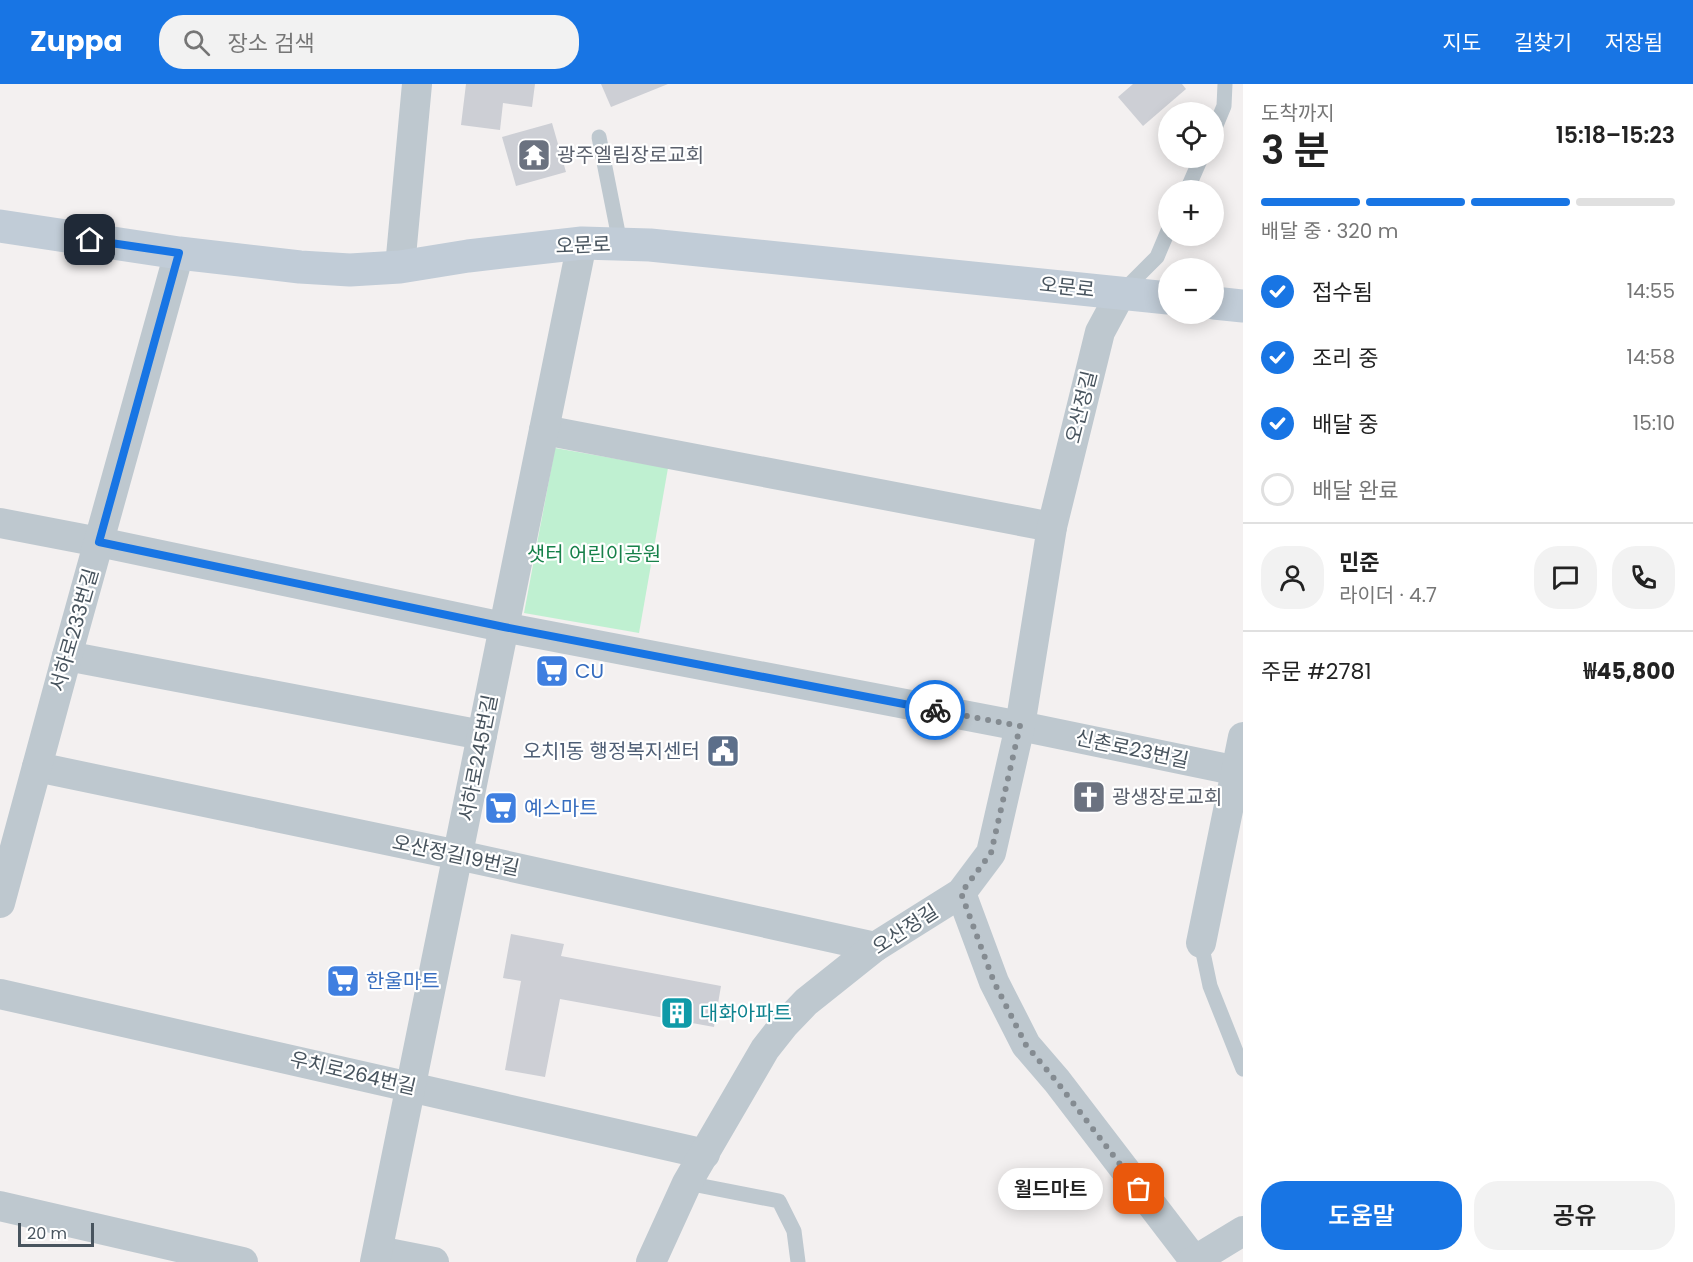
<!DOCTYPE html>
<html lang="ko">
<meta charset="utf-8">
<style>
body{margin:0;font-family:Poppins,"Noto Sans KR",sans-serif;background:#f2f2f2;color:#222;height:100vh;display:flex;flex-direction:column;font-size:22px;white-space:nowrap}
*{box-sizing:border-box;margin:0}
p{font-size:20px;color:#767676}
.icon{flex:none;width:33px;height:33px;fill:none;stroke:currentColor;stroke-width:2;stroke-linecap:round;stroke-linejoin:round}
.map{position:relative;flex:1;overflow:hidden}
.details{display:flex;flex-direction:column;background:#fff;width:450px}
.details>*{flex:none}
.tools{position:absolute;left:1158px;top:18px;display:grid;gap:12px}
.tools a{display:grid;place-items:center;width:66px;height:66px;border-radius:50%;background:#fff;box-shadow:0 3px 15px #0003;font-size:30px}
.scale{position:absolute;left:18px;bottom:15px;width:76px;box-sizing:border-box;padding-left:6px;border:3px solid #48545e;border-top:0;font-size:16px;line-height:21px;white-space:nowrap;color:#48545e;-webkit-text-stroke:4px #fff;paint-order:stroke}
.pin{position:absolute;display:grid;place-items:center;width:51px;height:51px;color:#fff;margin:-26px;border-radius:12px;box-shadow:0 3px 9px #0006}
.courier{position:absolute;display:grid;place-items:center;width:60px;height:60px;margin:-30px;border:4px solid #1875e4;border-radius:50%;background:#fff;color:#222;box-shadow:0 2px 8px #0007}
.bubble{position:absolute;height:42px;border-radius:21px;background:#fff;box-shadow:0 3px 15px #0003;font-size:20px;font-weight:600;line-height:42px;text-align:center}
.head em{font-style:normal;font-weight:600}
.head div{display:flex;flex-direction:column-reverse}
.head{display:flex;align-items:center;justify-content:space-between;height:102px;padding:0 18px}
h1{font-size:39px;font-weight:600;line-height:45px}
.bar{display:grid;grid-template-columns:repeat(4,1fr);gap:9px 6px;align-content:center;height:72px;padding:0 18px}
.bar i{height:8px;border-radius:4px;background:#e0e0e0}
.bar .on{background:#1875e4}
.bar p{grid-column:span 4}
.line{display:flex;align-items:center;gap:15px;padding:0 18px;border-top:2px solid #e0e0e0}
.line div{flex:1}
.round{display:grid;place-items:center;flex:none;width:63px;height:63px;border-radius:24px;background:#f2f2f2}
ol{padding:0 18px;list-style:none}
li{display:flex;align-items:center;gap:18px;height:66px}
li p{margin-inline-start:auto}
li .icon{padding:6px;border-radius:50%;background:#1875e4;color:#fff;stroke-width:4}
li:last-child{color:#767676}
li i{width:33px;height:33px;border:3px solid #e0e0e0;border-radius:50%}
.button{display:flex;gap:12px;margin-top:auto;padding:12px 18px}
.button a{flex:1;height:69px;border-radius:24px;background:#1875e4;color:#fff;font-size:24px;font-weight:600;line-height:69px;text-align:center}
.button a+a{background:#f2f2f2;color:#222}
header{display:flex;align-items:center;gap:36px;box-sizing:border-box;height:84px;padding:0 30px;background:#1875e4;color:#fff}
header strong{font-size:28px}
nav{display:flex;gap:33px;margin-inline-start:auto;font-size:21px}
.search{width:420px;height:54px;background:#f2f2f2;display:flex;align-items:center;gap:15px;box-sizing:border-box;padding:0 21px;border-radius:24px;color:#767676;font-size:22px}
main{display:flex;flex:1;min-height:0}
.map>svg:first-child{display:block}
</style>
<header>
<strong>Zuppa</strong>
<div class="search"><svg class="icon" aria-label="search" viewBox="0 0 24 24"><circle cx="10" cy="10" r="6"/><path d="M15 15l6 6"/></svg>장소 검색</div>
<nav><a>지도</a><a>길찾기</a><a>저장됨</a></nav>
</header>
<main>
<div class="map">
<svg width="1243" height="1178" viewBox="0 0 1243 1178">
<rect width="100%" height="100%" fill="#f3f0f0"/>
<!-- green -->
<path fill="#bff0d1" d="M 555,364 L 668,384 L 639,549 L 524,529 Z"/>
<!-- building -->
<g fill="#cdcfd5">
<path d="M 466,0 L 535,0 L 532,23 L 503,19 L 500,46 L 461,41 Z"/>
<path d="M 601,0 L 668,0 L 611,23 Z"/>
<path d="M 1133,0 L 1182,0 L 1186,5 L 1143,42 L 1118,13 Z"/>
<path d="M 552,39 L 566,88 L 516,102 L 502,53 Z"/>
<path d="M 511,850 L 564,860 L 561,872 L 721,902 L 714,943 L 560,915 L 545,993 L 505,986 L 521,897 L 503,894 Z"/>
</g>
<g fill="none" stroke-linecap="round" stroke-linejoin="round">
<!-- lane -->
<g stroke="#bec8cf" stroke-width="15">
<path d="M 1214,46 L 1224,22 L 1225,0"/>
<path d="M 599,53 L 620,159"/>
<path d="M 1187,106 L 1201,74"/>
<path d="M 1121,209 L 1157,173 L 1168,147"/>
<path d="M 1201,859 L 1210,902 L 1243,985"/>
<path d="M 687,1099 L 779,1117 L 794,1147 L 798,1178"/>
</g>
<!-- street -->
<g stroke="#bec8cf" stroke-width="30">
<path d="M 400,183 L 417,0"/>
<path d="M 544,346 L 1052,443"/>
<path d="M 0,439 L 99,458 L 503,543 L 1020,642 L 1243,688"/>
<path d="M 67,572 L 482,651"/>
<path d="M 37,683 L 458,771 L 875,863"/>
<path d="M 961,809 L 994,898 L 1026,961 L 1057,997 L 1194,1176"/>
<path d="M 0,819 L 67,572 L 179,169"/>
<path d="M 1201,859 L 1243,653"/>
<path d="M 0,910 L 705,1070"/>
<path d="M 0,1122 L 243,1178"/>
<path d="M 378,1167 L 434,1178"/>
<path d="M 375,1178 L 582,159"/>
<path d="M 651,1178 L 687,1099 L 765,965 L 784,941 L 806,918 L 875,863 L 961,809 L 991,769 L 1020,642 L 1052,443 L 1100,248 L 1121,209"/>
<path d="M 1192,1178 L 1243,1147"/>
</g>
<!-- secondary -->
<g stroke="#c1ccd7" stroke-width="33">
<path d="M 0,142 L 179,169 L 300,183 L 350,186 L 400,183 L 468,172 L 582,159 L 650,161 L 1168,214"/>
<path d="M 1214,219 L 1243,222"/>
</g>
</g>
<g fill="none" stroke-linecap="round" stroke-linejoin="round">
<!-- done -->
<path stroke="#848b91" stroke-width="6" stroke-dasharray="0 10.8" d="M 935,626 L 1020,642 L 991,769 L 961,809 L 994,898 L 1026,961 L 1057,998 L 1139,1105"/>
<!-- route -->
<path stroke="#1875e4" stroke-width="8" d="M 90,156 L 179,169 L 99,458 L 504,543 L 935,626"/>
</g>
<!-- icons -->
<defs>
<symbol id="temple-square" viewBox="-11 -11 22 22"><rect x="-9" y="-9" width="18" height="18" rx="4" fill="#6b7280" stroke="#fff"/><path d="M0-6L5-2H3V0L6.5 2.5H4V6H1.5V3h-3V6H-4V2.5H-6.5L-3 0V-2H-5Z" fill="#fff"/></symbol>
<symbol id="supermarket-square" viewBox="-11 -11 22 22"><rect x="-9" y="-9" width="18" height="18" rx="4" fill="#3f7fe0" stroke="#fff"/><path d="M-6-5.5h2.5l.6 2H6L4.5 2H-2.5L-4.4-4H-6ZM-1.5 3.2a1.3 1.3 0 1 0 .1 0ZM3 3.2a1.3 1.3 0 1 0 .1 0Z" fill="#fff"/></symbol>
<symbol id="civic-square" viewBox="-11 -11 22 22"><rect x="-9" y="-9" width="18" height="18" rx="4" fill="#5c6f8a" stroke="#fff"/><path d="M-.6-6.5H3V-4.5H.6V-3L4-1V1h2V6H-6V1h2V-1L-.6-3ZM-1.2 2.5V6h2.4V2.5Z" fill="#fff"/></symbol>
<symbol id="church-square" viewBox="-11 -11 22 22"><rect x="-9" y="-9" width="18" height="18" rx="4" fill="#6b7280" stroke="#fff"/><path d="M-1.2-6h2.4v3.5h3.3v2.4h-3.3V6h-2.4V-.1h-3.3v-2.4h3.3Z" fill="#fff"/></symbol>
<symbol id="building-square" viewBox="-11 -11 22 22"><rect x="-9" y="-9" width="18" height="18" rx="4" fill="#0f9aa8" stroke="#fff"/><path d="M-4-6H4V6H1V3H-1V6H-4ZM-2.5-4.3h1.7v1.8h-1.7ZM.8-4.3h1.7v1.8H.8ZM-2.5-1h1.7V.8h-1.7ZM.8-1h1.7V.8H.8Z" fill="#fff"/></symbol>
</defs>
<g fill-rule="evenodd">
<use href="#temple-square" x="515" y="52" width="38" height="38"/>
<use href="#supermarket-square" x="533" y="568" width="38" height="38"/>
<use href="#civic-square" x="704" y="648" width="38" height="38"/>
<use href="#church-square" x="1070" y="694" width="38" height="38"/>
<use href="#supermarket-square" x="482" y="705" width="38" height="38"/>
<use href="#supermarket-square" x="324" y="878" width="38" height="38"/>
<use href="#building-square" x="658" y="910" width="38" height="38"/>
</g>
<g text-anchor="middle" stroke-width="4.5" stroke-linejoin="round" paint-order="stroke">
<!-- worship labels -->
<g font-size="20" fill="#5b616d" stroke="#fff" text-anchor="start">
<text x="557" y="78">광주엘림장로교회</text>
<text x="1112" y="720">광생장로교회</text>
</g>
<!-- street labels -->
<g font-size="20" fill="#48545e" stroke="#fff">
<text transform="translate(583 161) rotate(-2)" y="7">오문로</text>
<text transform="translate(1067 203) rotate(6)" y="7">오문로</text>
<text transform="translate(1081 323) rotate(-76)" y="7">오산정길</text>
<text transform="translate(74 546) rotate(-74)" y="7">서하로233번길</text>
<text transform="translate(1132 665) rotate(12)" y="7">신촌로23번길</text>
<text transform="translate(478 674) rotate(-79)" y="7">서하로245번길</text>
<text transform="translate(456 771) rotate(12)" y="7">오산정길19번길</text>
<text transform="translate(905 845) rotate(-33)" y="7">오산정길</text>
<text transform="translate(353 989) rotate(13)" y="7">우치로264번길</text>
</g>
<!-- park labels -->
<g font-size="20" fill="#17814a" stroke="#fff">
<text x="594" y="477">샛터 어린이공원</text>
</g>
<!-- shop labels -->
<g font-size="20" fill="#366cbe" stroke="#fff" text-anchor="start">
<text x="575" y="594">CU</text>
<text x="524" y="731">예스마트</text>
<text x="366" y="904">한울마트</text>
</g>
<!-- service labels -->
<g font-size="20" fill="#4e5e75" stroke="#fff" text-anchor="end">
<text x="700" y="674">오치1동 행정복지센터</text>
</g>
<!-- culture labels -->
<g font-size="20" fill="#0d838f" stroke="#fff" text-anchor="start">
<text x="700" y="936">대화아파트</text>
</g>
</g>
</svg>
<div class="tools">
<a><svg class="icon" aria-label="locate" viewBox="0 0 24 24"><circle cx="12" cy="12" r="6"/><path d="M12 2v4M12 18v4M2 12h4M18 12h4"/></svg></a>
<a>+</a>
<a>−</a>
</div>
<div class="scale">20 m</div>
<div class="pin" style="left:1139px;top:1105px;background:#ea580c"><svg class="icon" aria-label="bag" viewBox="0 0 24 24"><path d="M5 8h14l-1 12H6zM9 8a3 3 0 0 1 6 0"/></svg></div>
<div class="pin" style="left:90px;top:156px;background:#1f2937"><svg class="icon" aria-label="home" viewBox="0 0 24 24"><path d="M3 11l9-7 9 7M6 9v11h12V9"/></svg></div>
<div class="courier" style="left:935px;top:626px"><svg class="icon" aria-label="bike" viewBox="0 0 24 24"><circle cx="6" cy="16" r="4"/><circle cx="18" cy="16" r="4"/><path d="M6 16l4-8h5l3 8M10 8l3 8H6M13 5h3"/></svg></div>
<div class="bubble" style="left:998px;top:1084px;width:105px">월드마트</div>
</div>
<section class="details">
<div class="head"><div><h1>3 분</h1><p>도착까지</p></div><em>15:18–15:23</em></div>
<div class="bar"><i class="on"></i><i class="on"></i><i class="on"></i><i></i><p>배달 중 · 320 m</p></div>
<ol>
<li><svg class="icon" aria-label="check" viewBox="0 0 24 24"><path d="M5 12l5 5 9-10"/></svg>접수됨<p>14:55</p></li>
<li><svg class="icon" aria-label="check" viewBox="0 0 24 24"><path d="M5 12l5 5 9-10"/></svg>조리 중<p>14:58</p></li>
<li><svg class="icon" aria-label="check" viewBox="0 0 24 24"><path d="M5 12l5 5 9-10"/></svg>배달 중<p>15:10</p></li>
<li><i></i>배달 완료</li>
</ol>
<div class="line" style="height:108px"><a class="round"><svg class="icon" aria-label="person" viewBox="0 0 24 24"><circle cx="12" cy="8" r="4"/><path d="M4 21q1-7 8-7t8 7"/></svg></a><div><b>민준</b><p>라이더 · 4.7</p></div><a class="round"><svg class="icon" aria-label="chat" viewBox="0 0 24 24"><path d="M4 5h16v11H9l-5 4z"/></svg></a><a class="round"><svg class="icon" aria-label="phone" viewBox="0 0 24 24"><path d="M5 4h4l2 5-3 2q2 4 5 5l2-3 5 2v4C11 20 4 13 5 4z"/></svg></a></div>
<div class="line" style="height:78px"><div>주문 #2781</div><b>₩45,800</b></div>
<div class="button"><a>도움말</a><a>공유</a></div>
</section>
</main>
